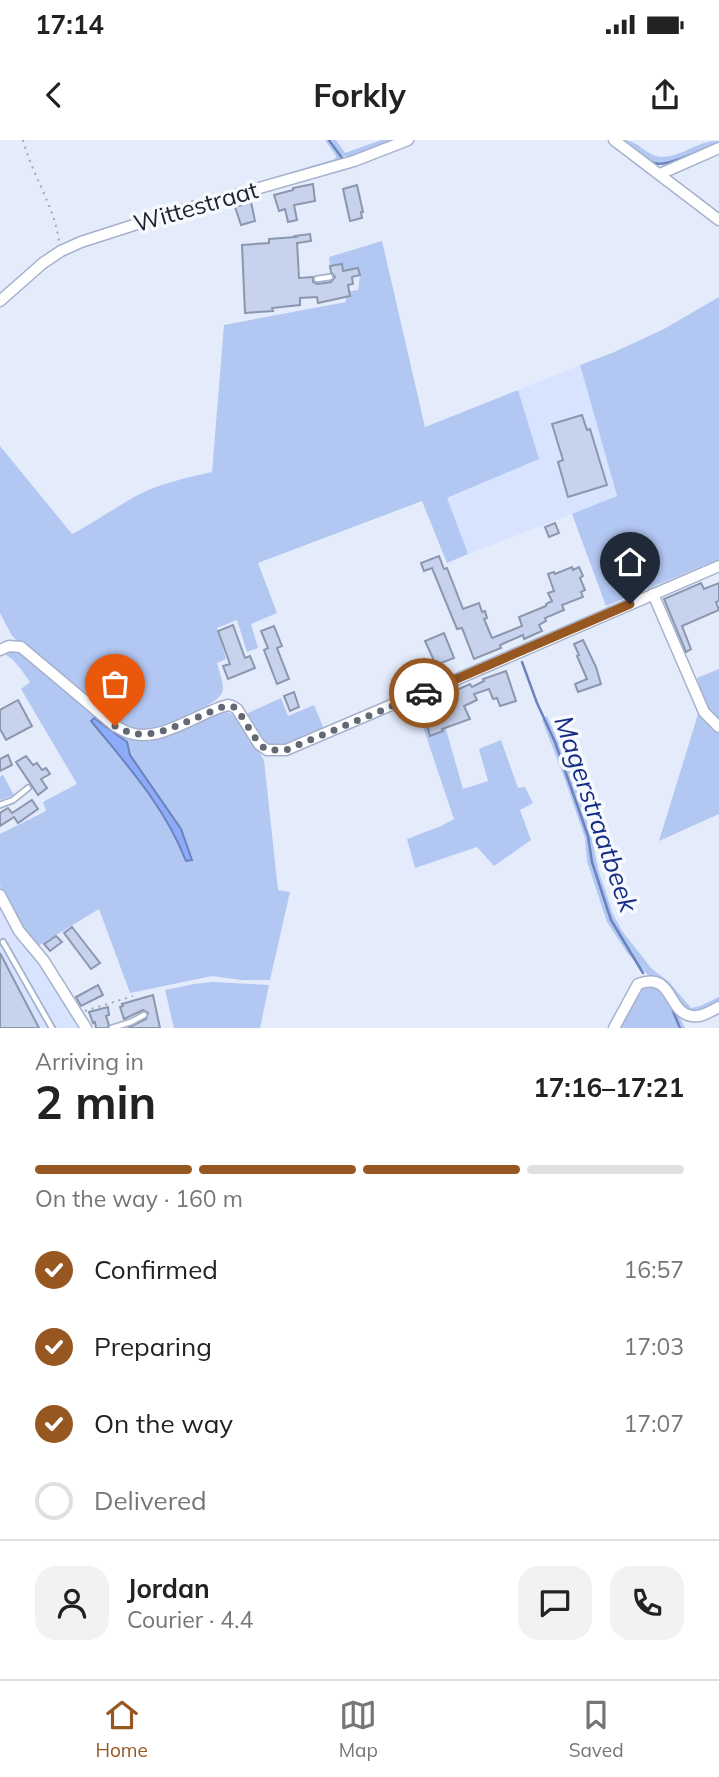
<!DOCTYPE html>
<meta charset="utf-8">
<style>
body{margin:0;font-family:Mulish,sans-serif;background:#f2f2f2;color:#222;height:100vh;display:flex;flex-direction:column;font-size:26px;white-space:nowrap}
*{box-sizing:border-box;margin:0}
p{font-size:23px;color:#767676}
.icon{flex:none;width:38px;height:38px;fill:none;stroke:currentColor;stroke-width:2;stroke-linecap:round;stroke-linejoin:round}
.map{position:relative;height:888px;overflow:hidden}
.sheet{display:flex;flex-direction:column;background:#fff;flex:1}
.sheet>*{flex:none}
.pin{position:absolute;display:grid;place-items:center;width:60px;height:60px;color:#fff;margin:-72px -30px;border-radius:50% 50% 50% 0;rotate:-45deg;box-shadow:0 0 7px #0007}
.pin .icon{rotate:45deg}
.courier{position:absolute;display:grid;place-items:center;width:70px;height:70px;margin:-35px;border:5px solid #975721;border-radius:50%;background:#fff;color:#222;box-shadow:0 2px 9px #0007}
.head em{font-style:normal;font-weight:700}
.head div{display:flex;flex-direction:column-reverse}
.head{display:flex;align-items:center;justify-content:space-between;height:119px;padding:0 35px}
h1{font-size:46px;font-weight:700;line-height:52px}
.bar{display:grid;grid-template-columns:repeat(4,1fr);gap:10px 7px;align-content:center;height:84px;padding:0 35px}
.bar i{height:9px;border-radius:5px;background:#e0e0e0}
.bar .selected{background:#975721}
.bar p{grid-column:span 4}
.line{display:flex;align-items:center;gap:18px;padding:0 35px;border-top:2px solid #e0e0e0}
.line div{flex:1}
.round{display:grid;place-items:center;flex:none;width:74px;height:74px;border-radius:21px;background:#f2f2f2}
ol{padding:0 35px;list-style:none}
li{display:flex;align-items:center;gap:21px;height:77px}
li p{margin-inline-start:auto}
li .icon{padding:7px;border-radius:50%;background:#975721;color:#fff;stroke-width:4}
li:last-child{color:#767676}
li i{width:38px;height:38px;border:4px solid #e0e0e0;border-radius:50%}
.status{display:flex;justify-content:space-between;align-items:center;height:49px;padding:0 35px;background:#fff;direction:ltr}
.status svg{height:19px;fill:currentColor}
header{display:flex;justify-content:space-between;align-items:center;height:91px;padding:0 35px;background:#fff;font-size:32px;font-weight:700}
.dock{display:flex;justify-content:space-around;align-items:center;height:98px;border-top:2px solid #e0e0e0;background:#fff;font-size:19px;color:#767676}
.dock a{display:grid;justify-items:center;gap:4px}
.dock .selected{color:#975721}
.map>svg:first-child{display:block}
</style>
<div class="status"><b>17:14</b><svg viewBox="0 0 49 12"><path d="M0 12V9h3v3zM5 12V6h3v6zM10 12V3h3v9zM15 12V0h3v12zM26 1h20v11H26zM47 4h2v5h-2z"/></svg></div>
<header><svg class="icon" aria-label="back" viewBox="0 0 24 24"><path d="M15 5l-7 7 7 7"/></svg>Forkly<svg class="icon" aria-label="share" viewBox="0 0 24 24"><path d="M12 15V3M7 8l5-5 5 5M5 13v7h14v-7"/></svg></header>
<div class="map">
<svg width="719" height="888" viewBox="0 0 719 888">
<rect width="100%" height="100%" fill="#e4ecfc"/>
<!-- built -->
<g fill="#d8e4ff">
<path d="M 580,225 L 617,357 L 468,414 L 446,359 L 538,319 L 518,250 Z"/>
<path d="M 0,766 L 16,793 L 35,816 L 79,888 L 0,888 Z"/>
</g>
<!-- green -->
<g fill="#b3c7f3" fill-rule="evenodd">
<path d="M 325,0 L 329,0 L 344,22 L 210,58 L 211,56 L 335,19 L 336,16 Z"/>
<path d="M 331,0 L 336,0 L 345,13 L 381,0 L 395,0 C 379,6 359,18 342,16 Z"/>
<path d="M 623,0 C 638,0 646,16 662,17 C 682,17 698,0 719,1 C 701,9 670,29 650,20 C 641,15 631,6 623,0 Z"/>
<path d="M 382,101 L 425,287 L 518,250 L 539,319 L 447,358 L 468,414 L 447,423 L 422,361 L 258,423 L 277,473 L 251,484 L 258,508 L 247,512 L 237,480 L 217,488 L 226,519 L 217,523 C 226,554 228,553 200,570 C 182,580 155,594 134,589 C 115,585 99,568 85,556 C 62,537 41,518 17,501 L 11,494 L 0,473 L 0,306 L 72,394 C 93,383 113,369 134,357 C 157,344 186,338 212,332 L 224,185 L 346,162 L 345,152 L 358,150 L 360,135 L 359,128 L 344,131 L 342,124 L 330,126 L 329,117 Z"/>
<path d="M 719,157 L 719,419 L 606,466 L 572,374 L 617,356 L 580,225 L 612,213 L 664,189 Z"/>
<path d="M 8,511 L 22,512 L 127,596 L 181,589 L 218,573 L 227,572 L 234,575 L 241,582 L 264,620 L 278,750 L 290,752 L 270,840 L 241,840 L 212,836 L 130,853 L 99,769 L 38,806 C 25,795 2,762 0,745 C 0,728 0,711 0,694 L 46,671 L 43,662 L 77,644 L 21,549 L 30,542 C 22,531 14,517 2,513 ZM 91,582 C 106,590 128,596 130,615 L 167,668 L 186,721 C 165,667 128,625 91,582 Z"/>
<path d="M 719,529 L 719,584 L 709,575 L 697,550 L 700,548 L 697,538 Z"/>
<path d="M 436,554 L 463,649 L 488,641 L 479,609 L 501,600 L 518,648 L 525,647 L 533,663 L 520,670 L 531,700 L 494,726 L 477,707 L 415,728 L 407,699 L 441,686 L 454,679 L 415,563 Z"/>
<path d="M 281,558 L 288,576 L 314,565 L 324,589 C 310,595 279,614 265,603 C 256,596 251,584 246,574 Z"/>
<path d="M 699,571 L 719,591 L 719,674 L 659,701 Z"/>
<path d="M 547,576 L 563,613 L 582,665 L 592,699 L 598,729 L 613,774 L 622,791 L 652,829 L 669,842 L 691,868 L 700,866 L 719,857 L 719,863 L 697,873 L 686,870 L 659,840 L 648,835 L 628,814 L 607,782 L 587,721 L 585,698 L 564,637 L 542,580 Z"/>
<path d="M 3,635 L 14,655 L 0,660 L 0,637 Z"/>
<path d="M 212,842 L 269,845 L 260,888 L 174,888 L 165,850 L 194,844 Z"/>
<path d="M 653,844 C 668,854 677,872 685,888 L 618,888 L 639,849 Z"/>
</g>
<!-- water -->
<path fill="#8cacfa" stroke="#6b83bc" stroke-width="2" d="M 94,578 L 127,602 L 130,615 L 181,689 L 192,720 L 186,721 C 165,667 127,625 91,581 Z"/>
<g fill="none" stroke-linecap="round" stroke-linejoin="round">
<!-- stream -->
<g stroke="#6b83bc" stroke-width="2.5">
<path d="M 329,0 L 342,18 L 345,19"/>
<path d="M 622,0 C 631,7 641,17 651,22 C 664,28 683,17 696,13"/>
<path d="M 522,522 L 537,563 L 555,602 L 588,696 L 592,722 L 611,780 L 643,833"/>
<path d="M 673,871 L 680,888"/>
</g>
</g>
<!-- building -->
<g fill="#c7d2ed" stroke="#8b96af" stroke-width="2">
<path d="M 313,44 L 315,61 L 294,65 L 297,80 L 288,82 L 285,69 L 279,71 L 274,55 L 293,50 L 293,48 Z"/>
<path d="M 357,45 L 363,72 L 361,72 L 362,78 L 350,81 L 343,49 Z"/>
<path d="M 251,62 L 255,81 L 241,85 L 235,67 Z"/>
<path d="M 310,94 L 311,101 L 297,103 L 297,102 L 299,138 L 313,137 L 313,142 L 317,144 L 331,142 L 335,137 L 331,132 L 330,126 L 342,124 L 343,131 L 358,128 L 360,135 L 352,137 L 353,144 L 348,145 L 350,156 L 318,163 L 317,157 L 300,158 L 300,165 L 272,168 L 273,171 L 245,173 L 242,105 L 269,103 L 269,99 L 296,97 L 295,96 Z"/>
<path d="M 582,275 L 587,290 L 590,289 L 607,345 L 568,357 L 558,322 L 563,320 L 552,284 Z"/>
<path d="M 555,383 L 559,393 L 549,397 L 545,387 Z"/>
<path d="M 439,416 L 444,429 L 447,428 L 463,469 L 479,463 L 482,472 L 485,471 L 487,478 L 484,479 L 492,498 L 522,486 L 519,477 L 546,466 L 546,464 L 552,461 L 548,453 L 554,451 L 548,434 L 554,432 L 555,434 L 572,427 L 573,430 L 579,427 L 583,436 L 580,438 L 585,450 L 581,452 L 583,457 L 562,465 L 564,470 L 545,478 L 546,481 L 539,485 L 542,491 L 524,499 L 523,495 L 500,505 L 501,508 L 474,519 L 462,488 L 457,489 L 432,428 L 424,431 L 421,423 Z"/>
<path d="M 701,443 L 704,449 L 719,443 L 719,461 L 716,462 L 719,470 L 682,486 L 691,509 L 686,512 L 664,459 Z"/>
<path d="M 233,485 L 245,518 L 250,516 L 255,528 L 228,539 L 223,526 L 230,524 L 218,491 Z"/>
<path d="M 274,486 L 282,506 L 277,508 L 289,539 L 277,544 L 264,510 L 268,508 L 261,491 Z"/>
<path d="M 444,493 L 454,518 L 436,525 L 425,501 Z"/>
<path d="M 583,500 L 596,527 L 601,544 L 578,552 L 575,544 L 587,539 L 577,516 L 579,515 L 574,504 Z"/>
<path d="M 506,531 L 516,561 L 500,566 L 497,558 L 493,559 L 489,549 L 474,554 L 477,560 L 464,566 L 470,579 L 442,589 L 443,591 L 430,596 L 423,569 L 447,560 L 444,553 L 457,549 L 457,550 L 470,544 L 472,547 L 484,541 L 483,539 Z"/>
<path d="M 294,552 L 299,567 L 290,571 L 284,556 Z"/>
<path d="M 18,560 L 32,586 L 6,600 L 0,589 L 0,570 Z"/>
<path d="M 8,615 L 12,625 L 0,631 L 0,619 Z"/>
<path d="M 26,616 L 33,625 L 37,623 L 42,630 L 46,628 L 50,634 L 41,639 L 47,648 L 38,655 L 16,622 Z"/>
<path d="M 32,660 L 38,669 L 18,683 L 14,677 L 0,686 L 0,673 L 8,668 L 12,673 Z"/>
<path d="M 72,787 L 100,823 L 91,829 L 64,793 Z"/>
<path d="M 56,796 L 62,802 L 50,811 L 44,804 Z"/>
<path d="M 0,813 L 39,888 L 0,888 Z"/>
<path d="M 98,845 L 103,855 L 81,866 L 76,857 Z"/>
<path d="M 153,855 L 160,888 L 128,888 L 146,879 L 148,873 L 143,870 L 124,879 L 120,867 L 123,866 L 122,864 Z"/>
<path d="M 108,867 L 109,875 L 106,876 L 109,885 L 107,888 L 96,888 L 95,882 L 93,883 L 89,872 Z"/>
</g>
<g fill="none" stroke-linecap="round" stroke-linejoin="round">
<defs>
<g id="lane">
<path d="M 317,139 L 330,137"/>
<path d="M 0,665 L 13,660 L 28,648"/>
<path d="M 3,802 L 52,888"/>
<path d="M 112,888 L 131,882 L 144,875"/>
</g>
<g id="street">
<path d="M 614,0 L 719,80"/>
<path d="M 660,34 L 719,8"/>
<path d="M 0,161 L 43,123 L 61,111 L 81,102 L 165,75 L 354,21 L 408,0"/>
<path d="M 653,454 L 704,572 L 719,587"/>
<path d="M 0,510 L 9,506 L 21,507 L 115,586 C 120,588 125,592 130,593 C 161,603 199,572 228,565 L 232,566 L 237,569 L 259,604 L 267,610 L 286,610 L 389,566 L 446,544 L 719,426"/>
<path d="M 0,755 L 19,791 L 44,821 L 86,888"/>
<path d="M 614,888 L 638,844 C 674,831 667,873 692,876 C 701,878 711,871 719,867"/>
</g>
</defs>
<!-- lane casing -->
<use href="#lane" stroke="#a6b1cb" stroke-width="8"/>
<!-- street casing -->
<use href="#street" stroke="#a6b1cb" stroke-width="13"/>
<!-- path -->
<g stroke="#a2a9b6" stroke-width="2" stroke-dasharray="2 5" stroke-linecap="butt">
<path d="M 23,0 C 32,35 54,65 59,101"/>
<path d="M 85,871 L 133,856"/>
</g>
<!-- lane -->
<use href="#lane" stroke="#fff" stroke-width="4.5"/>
<!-- street -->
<use href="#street" stroke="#fff" stroke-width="10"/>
</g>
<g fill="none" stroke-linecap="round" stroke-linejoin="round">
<!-- done -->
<path stroke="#636974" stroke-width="7" stroke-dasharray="0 12.6" d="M 115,586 L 132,594 L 149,594 L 167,590 L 222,567 L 232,566 L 237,569 L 259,604 L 267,610 L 286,610 L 424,553"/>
<!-- route -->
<path stroke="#975721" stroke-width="9" d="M 424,553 L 630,464"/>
</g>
<g text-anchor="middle" stroke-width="7" stroke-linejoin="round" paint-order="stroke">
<!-- street labels -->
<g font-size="24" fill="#1d222b" stroke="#f6f9fe">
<text transform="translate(196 67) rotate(-16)" y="8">Wittestraat</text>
</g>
<!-- water labels -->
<g font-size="26" font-style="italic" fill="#162d85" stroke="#f6f9fe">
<text transform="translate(596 674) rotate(71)" y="9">Magerstraatbeek</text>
</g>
</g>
</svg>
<div class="pin" style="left:115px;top:586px;background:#ea580c"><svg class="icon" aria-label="bag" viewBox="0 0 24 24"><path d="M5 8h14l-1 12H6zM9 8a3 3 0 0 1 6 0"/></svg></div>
<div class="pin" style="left:630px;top:464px;background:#1f2937"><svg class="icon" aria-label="home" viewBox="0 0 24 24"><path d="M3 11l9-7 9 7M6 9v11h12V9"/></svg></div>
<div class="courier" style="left:424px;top:553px"><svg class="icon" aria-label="car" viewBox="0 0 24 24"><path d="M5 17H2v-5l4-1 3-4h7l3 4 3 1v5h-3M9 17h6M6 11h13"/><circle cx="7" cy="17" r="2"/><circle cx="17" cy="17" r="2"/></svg></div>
</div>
<section class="sheet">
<div class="head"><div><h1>2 min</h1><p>Arriving in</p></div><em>17:16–17:21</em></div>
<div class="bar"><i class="selected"></i><i class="selected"></i><i class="selected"></i><i></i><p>On the way · 160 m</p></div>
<ol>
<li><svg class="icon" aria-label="check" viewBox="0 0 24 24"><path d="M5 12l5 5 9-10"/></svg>Confirmed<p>16:57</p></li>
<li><svg class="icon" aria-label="check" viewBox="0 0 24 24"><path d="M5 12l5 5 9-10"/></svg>Preparing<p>17:03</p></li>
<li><svg class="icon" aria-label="check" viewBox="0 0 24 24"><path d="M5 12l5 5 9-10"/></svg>On the way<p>17:07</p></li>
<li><i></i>Delivered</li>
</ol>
<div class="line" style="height:126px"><a class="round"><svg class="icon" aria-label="person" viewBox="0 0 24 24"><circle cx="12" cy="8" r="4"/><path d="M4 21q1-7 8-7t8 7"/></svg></a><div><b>Jordan</b><p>Courier · 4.4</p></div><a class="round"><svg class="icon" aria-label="chat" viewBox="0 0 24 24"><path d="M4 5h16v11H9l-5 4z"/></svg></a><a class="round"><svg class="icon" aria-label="phone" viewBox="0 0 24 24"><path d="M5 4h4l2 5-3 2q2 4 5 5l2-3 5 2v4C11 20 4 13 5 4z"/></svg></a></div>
</section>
<nav class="dock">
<a class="selected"><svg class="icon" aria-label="home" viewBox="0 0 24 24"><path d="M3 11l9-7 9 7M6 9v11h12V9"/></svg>Home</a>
<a><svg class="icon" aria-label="map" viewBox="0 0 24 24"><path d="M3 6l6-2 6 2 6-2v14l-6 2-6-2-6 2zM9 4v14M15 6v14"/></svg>Map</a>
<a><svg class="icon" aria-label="saved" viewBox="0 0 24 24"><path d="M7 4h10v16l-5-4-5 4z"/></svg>Saved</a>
</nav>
